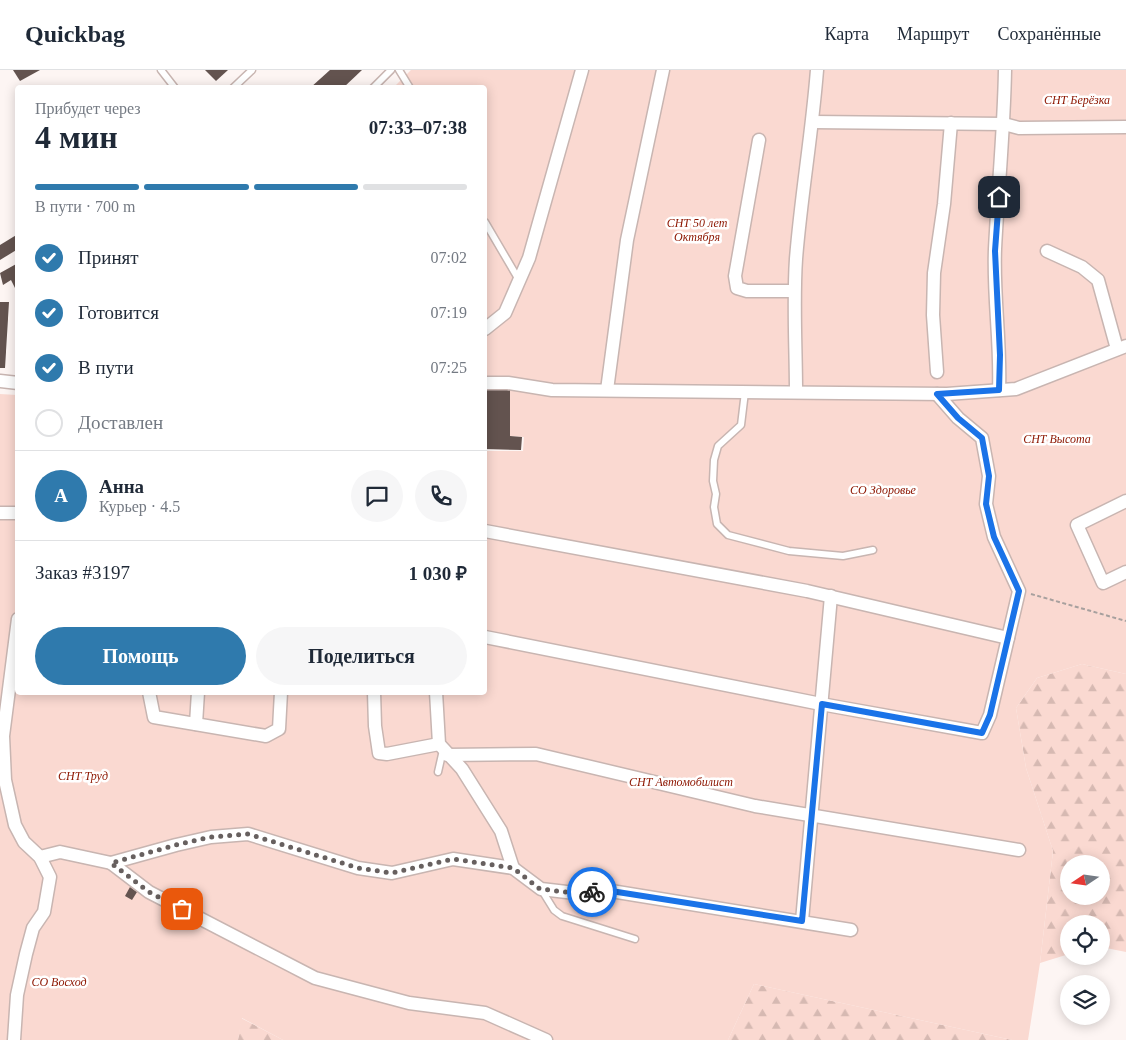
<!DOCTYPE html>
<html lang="ru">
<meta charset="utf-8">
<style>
body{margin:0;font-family:Georgia,serif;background:#f6f6f7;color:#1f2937;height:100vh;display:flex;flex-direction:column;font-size:19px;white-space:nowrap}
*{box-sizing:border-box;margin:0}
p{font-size:16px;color:#747a83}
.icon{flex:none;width:28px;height:28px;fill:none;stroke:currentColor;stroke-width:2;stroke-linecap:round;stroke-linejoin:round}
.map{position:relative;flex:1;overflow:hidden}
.panel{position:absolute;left:15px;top:15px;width:472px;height:610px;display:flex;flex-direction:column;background:#fff;border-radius:5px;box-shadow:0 2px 12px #0003}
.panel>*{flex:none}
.needle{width:32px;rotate:257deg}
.controls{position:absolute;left:1060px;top:785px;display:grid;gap:10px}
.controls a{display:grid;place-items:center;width:50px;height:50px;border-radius:50%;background:#fff;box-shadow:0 2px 12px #0003;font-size:25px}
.pin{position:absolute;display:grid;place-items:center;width:42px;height:42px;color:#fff;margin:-21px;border-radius:10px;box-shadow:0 2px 8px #0006}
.courier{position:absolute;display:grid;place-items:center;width:50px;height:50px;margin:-25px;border:4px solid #1a73e8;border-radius:50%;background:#fff;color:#222;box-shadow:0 1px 6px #0007}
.headline em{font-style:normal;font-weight:700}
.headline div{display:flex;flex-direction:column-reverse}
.headline{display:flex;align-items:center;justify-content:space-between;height:85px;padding:0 20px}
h1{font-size:32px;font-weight:700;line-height:38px}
.bar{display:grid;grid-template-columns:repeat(4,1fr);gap:8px 5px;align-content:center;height:60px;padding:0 20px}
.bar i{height:6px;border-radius:4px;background:#e0e1e3}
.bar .selected{background:#2f7aad}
.bar p{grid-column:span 4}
.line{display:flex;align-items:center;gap:12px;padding:0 20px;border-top:1px solid #e0e1e3}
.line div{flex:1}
.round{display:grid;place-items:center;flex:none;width:52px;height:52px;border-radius:26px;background:#f6f6f7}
ol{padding:0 20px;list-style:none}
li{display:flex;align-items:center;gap:15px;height:55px}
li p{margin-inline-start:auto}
li .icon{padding:5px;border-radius:50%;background:#2f7aad;color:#fff;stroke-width:4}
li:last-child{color:#747a83}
li i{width:28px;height:28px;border:2px solid #e0e1e3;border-radius:50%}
.button{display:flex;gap:10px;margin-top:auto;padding:10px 20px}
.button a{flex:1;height:58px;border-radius:30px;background:#2f7aad;color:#fff;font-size:20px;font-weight:700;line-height:58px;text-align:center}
.button a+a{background:#f6f6f7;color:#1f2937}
header{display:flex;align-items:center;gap:30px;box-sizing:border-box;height:70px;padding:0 25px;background:#fff;border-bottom:1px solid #e0e1e3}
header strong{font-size:24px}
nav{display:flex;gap:28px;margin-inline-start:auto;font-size:18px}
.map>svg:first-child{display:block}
</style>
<header>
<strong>Quickbag</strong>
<nav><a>Карта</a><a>Маршрут</a><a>Сохранённые</a></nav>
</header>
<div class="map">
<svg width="1126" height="970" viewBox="0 0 1126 970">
<defs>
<pattern id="forest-firs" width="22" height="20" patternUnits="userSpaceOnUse" patternTransform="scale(1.25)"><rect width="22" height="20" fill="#fad9d1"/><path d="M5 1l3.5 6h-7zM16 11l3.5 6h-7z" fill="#d6b9b2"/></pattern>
</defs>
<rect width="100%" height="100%" fill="#fdf5f3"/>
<!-- forest -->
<g fill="url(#forest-firs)" fill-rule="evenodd">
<path d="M 1082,594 L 1126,604 L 1126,882 L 1101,877 L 1101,854 L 1069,854 L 1069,884 L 1040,893 L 1053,781 L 1026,698 L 1016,638 L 1037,608 ZM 1069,794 L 1101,794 L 1101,826 L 1069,826 Z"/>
<path d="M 754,914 L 1012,970 L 728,970 Z"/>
<path d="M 241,948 L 283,970 L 238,970 Z"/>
</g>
<!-- garden -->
<path fill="#fad9d1" d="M 411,0 L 1126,0 L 1126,604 L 1082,594 L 1037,608 L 1016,638 L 1026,698 L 1053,781 L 1040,893 L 1028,970 L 1012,970 L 754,914 L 728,970 L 283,970 L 242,948 L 238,970 L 0,970 L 0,324 L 17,325 L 18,622 L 485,622 L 485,381 L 523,381 L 524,367 L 510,366 L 510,316 L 485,316 L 485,18 L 394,17 Z"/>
<!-- building -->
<g fill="#63534f">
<path d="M 13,0 L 40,0 L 20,11 Z"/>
<path d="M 205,0 L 228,0 L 216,11 Z"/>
<path d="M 330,0 L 362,0 L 343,18 L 310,18 Z"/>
<path d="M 18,164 L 18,179 L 0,190 L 0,175 Z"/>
<path d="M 18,193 L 18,217 L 15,218 L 11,210 L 3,215 L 0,203 Z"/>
<path d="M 0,232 L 9,232 L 5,298 L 0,298 Z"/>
<path d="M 485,316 L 510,316 L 510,366 L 522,367 L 521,380 L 485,379 Z"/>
<path d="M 130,817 L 137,822 L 132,830 L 125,826 Z"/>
</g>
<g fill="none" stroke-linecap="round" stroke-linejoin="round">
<defs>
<g id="lane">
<path d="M 161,0 L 175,18"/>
<path d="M 399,0 L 410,18"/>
<path d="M 233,18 L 252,0"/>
<path d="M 373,18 L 391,0"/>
<path d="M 485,152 L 519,210"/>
<path d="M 745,322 L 741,355 L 718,376 L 714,390 L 713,411 L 716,424 L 714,437 L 717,454 L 728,465 L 789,481 L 843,486 L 873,480"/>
<path d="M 438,702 L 443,680"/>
<path d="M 541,819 L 554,840 L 562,846 L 635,869"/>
</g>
<g id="street">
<path d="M 813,52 L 1004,54 L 1019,58 L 1126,57"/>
<path d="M 759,70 L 735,206 L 737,218 L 747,221 L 794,221"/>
<path d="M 1047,181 L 1082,197 L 1098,210 L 1117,279"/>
<path d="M 485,259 L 505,243 L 529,188 L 582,0"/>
<path d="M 937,302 L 933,245 L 934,203 L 944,134 L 951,53"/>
<path d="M 0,311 L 18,313"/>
<path d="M 485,313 L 508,313 L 552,320 L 947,324 L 1016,319 L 1126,276"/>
<path d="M 607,320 L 627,170 L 663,0"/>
<path d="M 999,320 C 1001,273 993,226 995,179 C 998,119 1004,60 1005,0"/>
<path d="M 796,322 C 796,278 793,233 796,189 C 801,126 812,64 817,0"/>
<path d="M 1126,431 L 1077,455 L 1103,513 L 1126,502"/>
<path d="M 0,443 L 18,443"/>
<path d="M 485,461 L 807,521 L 1008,568"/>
<path d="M 485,567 L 821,634 L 982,663 L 990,645 L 1019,521 L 994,467 L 986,434 L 989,406 L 982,368 L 958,348 L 937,324"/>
<path d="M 149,622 L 154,647 L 266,666 L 279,659 L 281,622"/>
<path d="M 374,622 L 375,656 L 379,683 L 387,684 L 439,674"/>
<path d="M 436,622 L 439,674 L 462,699 L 501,761 L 513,798"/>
<path d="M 196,654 L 198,622"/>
<path d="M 447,685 L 536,684 L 755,736 L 1019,780"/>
<path d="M 40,787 L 60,782 L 111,793 L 176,775 L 211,767 L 248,764 L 358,798 L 392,803 L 453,789 L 513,798 L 541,819 L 575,823 L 611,821 L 851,860"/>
<path d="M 111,793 L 149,822 L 315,908 L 409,933 L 485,943 L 546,970"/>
<path d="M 802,851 L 831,526"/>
<path d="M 14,970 L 17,925 L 26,884 L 33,858 L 44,842 L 50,807 L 40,787 L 24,772 L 15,755 L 5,710 L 3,666 L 18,549"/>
</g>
</defs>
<!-- lane casing -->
<use href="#lane" stroke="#c8b5b1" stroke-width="9"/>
<!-- street casing -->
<use href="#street" stroke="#c8b5b1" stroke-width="15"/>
<!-- path -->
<path stroke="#a7a09e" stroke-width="2" stroke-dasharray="4 2.5" stroke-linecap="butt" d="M 1031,524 L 1126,551"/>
<!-- lane -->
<use href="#lane" stroke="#fff" stroke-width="6"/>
<!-- street -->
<use href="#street" stroke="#fff" stroke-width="12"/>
</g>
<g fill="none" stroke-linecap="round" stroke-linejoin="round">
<!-- done -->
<path stroke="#67605f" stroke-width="5" stroke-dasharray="0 9" d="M 182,839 L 149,822 L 111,793 L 176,775 L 211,767 L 248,764 L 358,798 L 392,803 L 453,789 L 513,798 L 540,819 L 575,823 L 592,822"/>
<!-- route -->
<path stroke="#1a73e8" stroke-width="6" d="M 592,822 L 611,821 L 802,851 L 822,634 L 982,663 L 990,645 L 1019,521 L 994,467 L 986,434 L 989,406 L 982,368 L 958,348 L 937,324 L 999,320 L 1000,285 L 995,181 L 999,127"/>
</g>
<g text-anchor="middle" stroke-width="5" stroke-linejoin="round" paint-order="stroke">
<!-- park labels -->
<g font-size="12" font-style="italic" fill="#8d1601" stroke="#fff">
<text x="1077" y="34">СНТ Берёзка</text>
<text x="697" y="157">СНТ 50 лет<tspan x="697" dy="14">Октября</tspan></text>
<text x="1057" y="373">СНТ Высота</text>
<text x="883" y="424">СО Здоровье</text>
<text x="83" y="710">СНТ Труд</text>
<text x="681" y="716">СНТ Автомобилист</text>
<text x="59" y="916">СО Восход</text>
</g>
</g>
</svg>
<div class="controls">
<a><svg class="needle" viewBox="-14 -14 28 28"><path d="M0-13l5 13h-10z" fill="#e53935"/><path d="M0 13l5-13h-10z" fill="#747a83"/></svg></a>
<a><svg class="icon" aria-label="locate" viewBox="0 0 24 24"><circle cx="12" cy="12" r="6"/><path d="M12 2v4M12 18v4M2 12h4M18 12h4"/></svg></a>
<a><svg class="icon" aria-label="layers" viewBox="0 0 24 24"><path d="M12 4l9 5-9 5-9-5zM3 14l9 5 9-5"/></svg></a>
</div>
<div class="pin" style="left:182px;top:839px;background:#ea580c"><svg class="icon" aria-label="bag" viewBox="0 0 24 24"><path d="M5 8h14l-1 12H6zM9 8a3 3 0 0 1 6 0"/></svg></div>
<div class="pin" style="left:999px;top:127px;background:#1f2937"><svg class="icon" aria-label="home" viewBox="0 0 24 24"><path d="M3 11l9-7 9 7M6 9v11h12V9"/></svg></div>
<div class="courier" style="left:592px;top:822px"><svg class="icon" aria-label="bike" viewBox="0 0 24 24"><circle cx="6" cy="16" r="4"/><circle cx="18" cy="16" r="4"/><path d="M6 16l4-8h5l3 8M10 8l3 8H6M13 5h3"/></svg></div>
<section class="panel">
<div class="headline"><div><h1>4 мин</h1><p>Прибудет через</p></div><em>07:33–07:38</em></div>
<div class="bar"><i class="selected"></i><i class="selected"></i><i class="selected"></i><i></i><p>В пути · 700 m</p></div>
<ol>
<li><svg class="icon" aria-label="check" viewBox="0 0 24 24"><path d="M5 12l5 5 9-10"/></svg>Принят<p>07:02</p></li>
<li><svg class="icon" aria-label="check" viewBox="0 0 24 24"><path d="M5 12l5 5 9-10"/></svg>Готовится<p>07:19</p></li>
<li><svg class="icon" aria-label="check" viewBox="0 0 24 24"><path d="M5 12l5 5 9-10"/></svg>В пути<p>07:25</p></li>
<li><i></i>Доставлен</li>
</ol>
<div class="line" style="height:90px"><b class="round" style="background:#2f7aad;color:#fff">А</b><div><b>Анна</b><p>Курьер · 4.5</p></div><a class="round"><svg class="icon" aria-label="chat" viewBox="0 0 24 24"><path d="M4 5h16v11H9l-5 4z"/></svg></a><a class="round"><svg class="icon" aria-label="phone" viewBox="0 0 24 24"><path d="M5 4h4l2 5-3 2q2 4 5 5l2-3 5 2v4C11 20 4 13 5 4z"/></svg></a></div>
<div class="line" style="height:65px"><div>Заказ #3197</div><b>1 030 ₽</b></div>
<div class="button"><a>Помощь</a><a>Поделиться</a></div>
</section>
</div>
